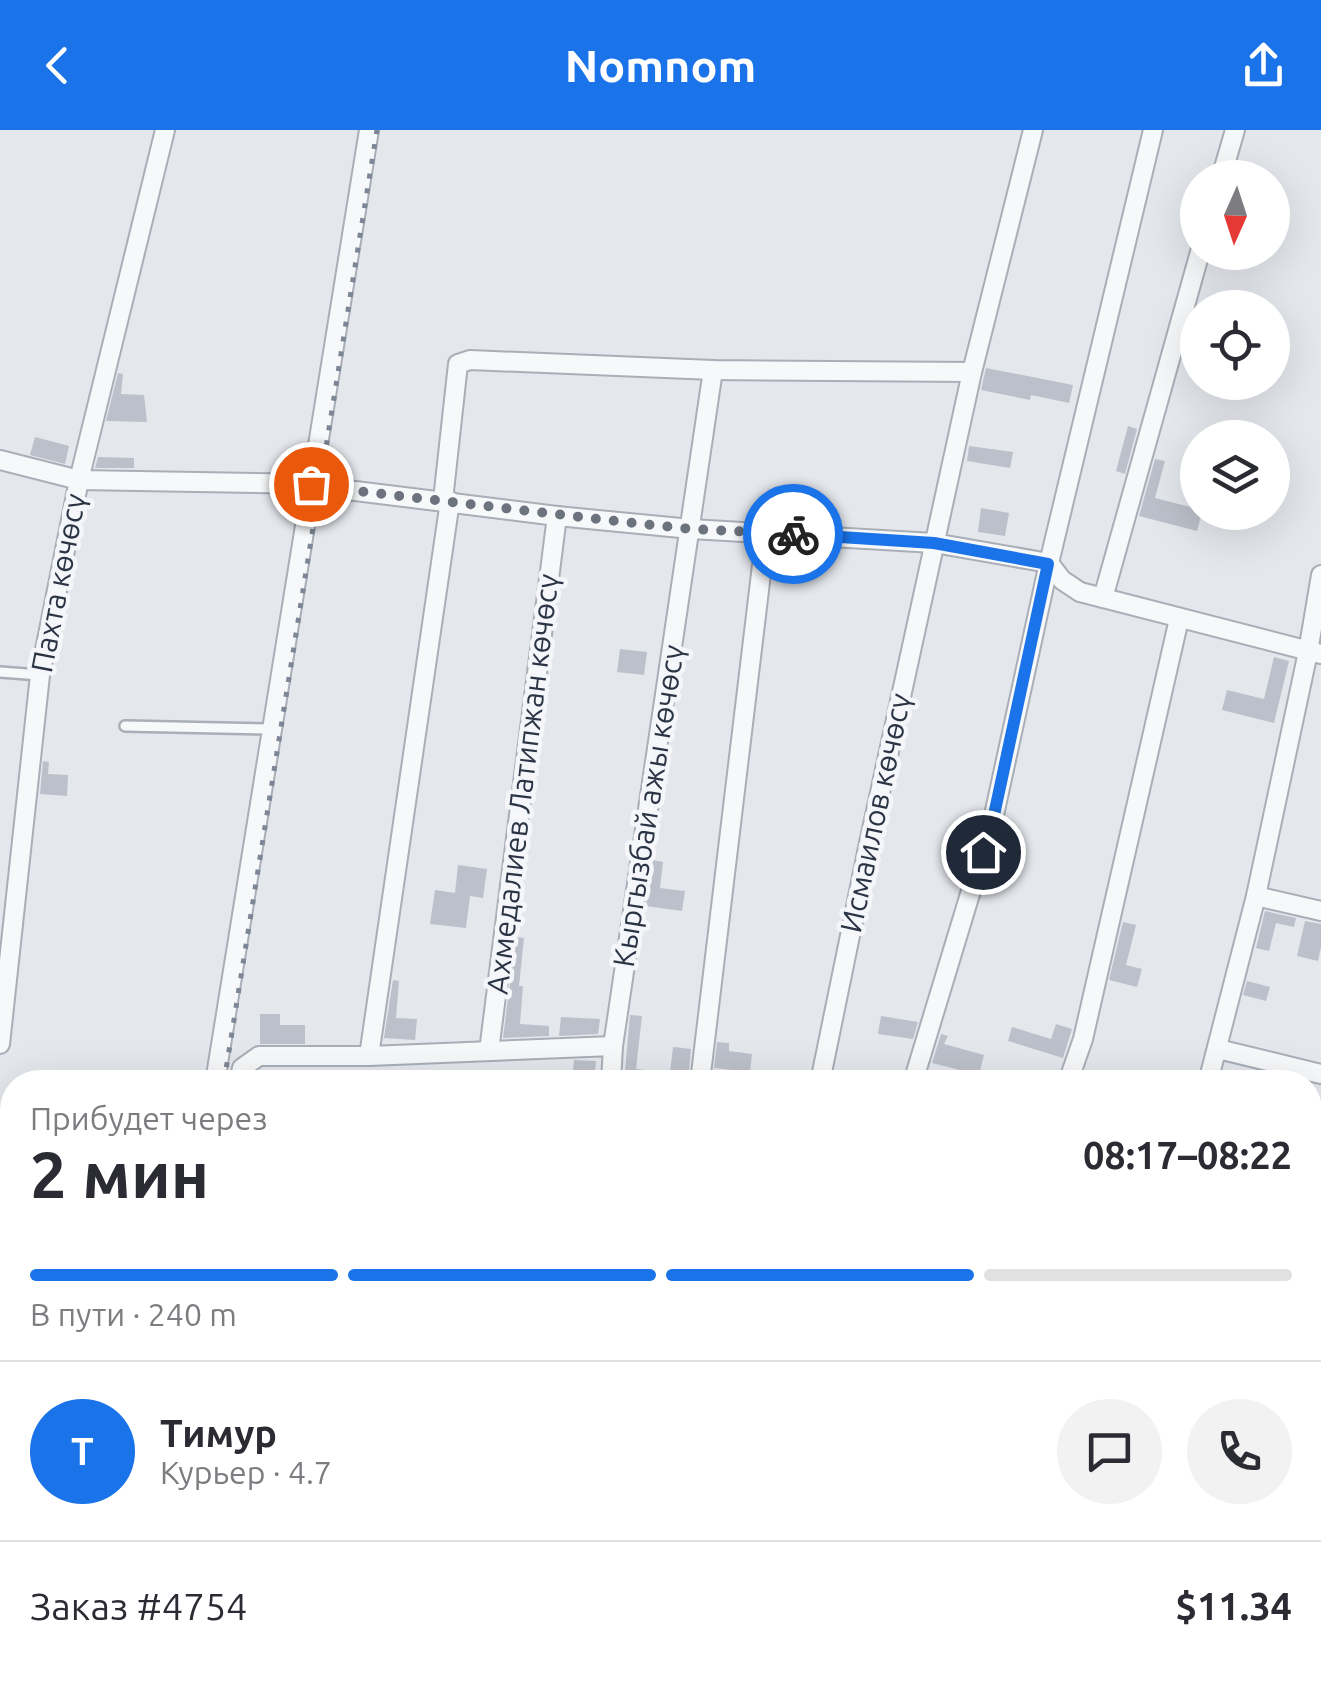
<!DOCTYPE html>
<html lang="ru">
<meta charset="utf-8">
<style>
body{margin:0;font-family:Ubuntu,sans-serif;background:#f2f2f3;color:#2b2b33;height:100vh;display:flex;flex-direction:column;font-size:38px;white-space:nowrap}
*{box-sizing:border-box;margin:0}
p{font-size:32px;color:#7c7c81}
.icon{flex:none;width:55px;height:55px;fill:none;stroke:currentColor;stroke-width:2;stroke-linecap:round;stroke-linejoin:round}
.map{position:relative;flex:1;overflow:hidden}
.sheet{position:absolute;left:0px;top:940px;width:1322px;height:622px;display:flex;flex-direction:column;background:#fff;border-radius:40px 40px 0 0;box-shadow:0 10px 40px #0002}
.sheet>*{flex:none}
.needle{width:65px;rotate:183deg}
.buttons{position:absolute;left:1180px;top:30px;display:grid;gap:20px}
.buttons a{display:grid;place-items:center;width:110px;height:110px;border-radius:50%;background:#fff;box-shadow:0 10px 40px #0002;font-size:50px}
.pin{position:absolute;display:grid;place-items:center;width:85px;height:85px;color:#fff;margin:-42px;border:5px solid #fff;border-radius:50%;box-shadow:0 2px 10px #0007}
.courier{position:absolute;display:grid;place-items:center;width:100px;height:100px;margin:-50px;border:8px solid #1a73e8;border-radius:50%;background:#fff;color:#222;box-shadow:0 2px 12px #0007}
.head em{font-style:normal;font-weight:700}
.head div{display:flex;flex-direction:column-reverse}
.head{display:flex;align-items:center;justify-content:space-between;height:170px;padding:0 30px}
h1{font-size:65px;font-weight:700;line-height:75px}
.bar{display:grid;grid-template-columns:repeat(4,1fr);gap:15px 10px;align-content:center;height:120px;padding:0 30px}
.bar i{height:12px;border-radius:8px;background:#e1e1e2}
.bar .selected{background:#1a73e8}
.bar p{grid-column:span 4}
.line{display:flex;align-items:center;gap:25px;padding:0 30px;border-top:2px solid #e1e1e2}
.line div{flex:1}
.round{display:grid;place-items:center;flex:none;width:105px;height:105px;border-radius:52px;background:#f2f2f3}
header{display:flex;justify-content:space-between;align-items:center;height:130px;padding:0 30px;background:#1a73e8;color:#fff;font-size:45px;font-weight:700}
.map>svg:first-child{display:block}
</style>
<header><svg class="icon" aria-label="back" viewBox="0 0 24 24"><path d="M15 5l-7 7 7 7"/></svg>Nomnom<svg class="icon" aria-label="share" viewBox="0 0 24 24"><path d="M12 15V3M7 8l5-5 5 5M5 13v7h14v-7"/></svg></header>
<div class="map">
<svg width="1321" height="1562" viewBox="0 0 1321 1562">
<rect width="100%" height="100%" fill="#e4e7ec"/>
<!-- building -->
<g fill="#bbc0ca">
<path d="M 986,238 L 1073,255 L 1069,273 L 1031,265 L 1030,270 L 981,260 Z"/>
<path d="M 118,243 L 123,244 L 121,264 L 144,265 L 147,292 L 106,291 Z"/>
<path d="M 1128,296 L 1137,299 L 1125,344 L 1116,341 Z"/>
<path d="M 35,307 L 69,316 L 65,334 L 30,325 Z"/>
<path d="M 969,316 L 1013,322 L 1010,338 L 967,331 Z"/>
<path d="M 98,327 L 134,328 L 134,338 L 95,338 Z"/>
<path d="M 1155,329 L 1165,331 L 1155,368 L 1198,379 L 1198,382 L 1202,382 L 1197,401 L 1139,386 Z"/>
<path d="M 981,378 L 1009,383 L 1005,406 L 978,402 Z"/>
<path d="M 620,519 L 647,522 L 644,545 L 617,542 Z"/>
<path d="M 1274,527 L 1289,531 L 1274,593 L 1222,580 L 1227,560 L 1264,569 Z"/>
<path d="M 43,631 L 49,632 L 48,644 L 68,645 L 67,666 L 40,664 Z"/>
<path d="M 653,730 L 663,732 L 660,758 L 685,761 L 682,781 L 646,776 Z"/>
<path d="M 458,735 L 487,739 L 483,768 L 470,766 L 466,798 L 430,794 L 435,760 L 455,763 Z"/>
<path d="M 1265,781 L 1296,788 L 1294,797 L 1276,793 L 1269,821 L 1256,818 Z"/>
<path d="M 1305,791 L 1321,794 L 1321,817 L 1318,831 L 1297,826 Z"/>
<path d="M 1123,792 L 1136,795 L 1126,835 L 1142,839 L 1137,857 L 1109,850 Z"/>
<path d="M 516,807 L 524,808 L 519,856 L 523,856 L 520,894 L 549,896 L 549,906 L 503,908 Z"/>
<path d="M 393,850 L 399,851 L 396,888 L 417,889 L 415,910 L 384,908 Z"/>
<path d="M 1247,851 L 1270,857 L 1266,871 L 1243,865 Z"/>
<path d="M 260,884 L 280,884 L 280,895 L 305,895 L 305,914 L 260,914 Z"/>
<path d="M 630,885 L 642,886 L 636,939 L 670,943 L 673,917 L 691,919 L 688,952 L 624,952 Z"/>
<path d="M 881,886 L 918,892 L 913,909 L 878,904 Z"/>
<path d="M 561,887 L 600,889 L 598,904 L 559,906 Z"/>
<path d="M 1056,894 L 1072,899 L 1063,928 L 1008,911 L 1012,897 L 1051,909 Z"/>
<path d="M 941,904 L 948,906 L 944,914 L 984,925 L 979,945 L 932,933 Z"/>
<path d="M 717,912 L 729,913 L 729,921 L 752,924 L 750,942 L 714,938 Z"/>
<path d="M 574,930 L 596,931 L 594,952 L 572,952 Z"/>
<path d="M 785,1550 L 842,1550 L 838,1562 L 818,1562 L 794,1554 L 791,1562 L 782,1562 Z"/>
<path d="M 940,1550 L 988,1550 L 984,1562 L 969,1562 L 940,1552 Z"/>
</g>
<g fill="none" stroke-linecap="round" stroke-linejoin="round">
<defs>
<g id="lane">
<path d="M 0,542 L 40,545"/>
<path d="M 125,596 L 272,599"/>
<path d="M 413,1554 L 428,1562"/>
</g>
<g id="street">
<path d="M 1221,48 L 1235,0"/>
<path d="M 0,330 L 79,350 L 319,354 L 331,358 L 557,386 L 691,399 L 934,413 L 1049,433 L 1062,450 L 1080,462 L 1321,524"/>
<path d="M 443,370 L 458,234 L 470,230 L 713,240 L 972,242"/>
<path d="M 1103,468 L 1200,122"/>
<path d="M 1256,766 L 1321,781"/>
<path d="M 0,914 L 40,545 L 79,350 L 165,0"/>
<path d="M 1218,919 L 1321,944"/>
<path d="M 489,921 L 557,386"/>
<path d="M 369,926 L 450,371"/>
<path d="M 215,952 L 369,0"/>
<path d="M 239,952 L 242,938 L 259,926 L 369,926 L 613,916"/>
<path d="M 611,952 L 613,916 L 713,240"/>
<path d="M 700,952 L 766,402"/>
<path d="M 820,952 L 869,713 L 972,242 L 1033,0"/>
<path d="M 913,952 L 994,685 L 1049,433 L 1153,0"/>
<path d="M 1068,952 L 1083,909 L 1179,489"/>
<path d="M 1208,952 L 1256,766 L 1308,522 L 1321,445"/>
<path d="M 1310,1173 L 1321,1115"/>
<path d="M 0,1208 L 12,1209"/>
<path d="M 1310,1393 L 1321,1394"/>
<path d="M 1194,1550 L 1244,1560 L 1265,1562"/>
<path d="M 115,1562 L 117,1550"/>
<path d="M 138,1562 L 139,1550"/>
<path d="M 408,1562 L 415,1550"/>
<path d="M 769,1562 L 773,1550"/>
<path d="M 1000,1562 L 1004,1550"/>
</g>
</defs>
<!-- lane casing -->
<use href="#lane" stroke="#a9aeb7" stroke-width="14"/>
<!-- street casing -->
<use href="#street" stroke="#a9aeb7" stroke-width="22"/>
<!-- lane -->
<use href="#lane" stroke="#f7f8fa" stroke-width="9"/>
<!-- street -->
<use href="#street" stroke="#f7f8fa" stroke-width="18"/>
<!-- rail -->
<g stroke="#7d8696" stroke-width="5" stroke-dasharray="5 10" stroke-linecap="butt">
<path d="M 224,952 L 377,0"/>
<path d="M 123,1562 L 125,1550"/>
</g>
</g>
<g fill="none" stroke-linecap="round" stroke-linejoin="round">
<!-- done -->
<path stroke="#6c737f" stroke-width="10" stroke-dasharray="0 18" d="M 311,354 L 326,354 L 331,358 L 624,392 L 691,399 L 793,404"/>
<!-- route -->
<path stroke="#1a73e8" stroke-width="12" d="M 793,404 L 934,413 L 1048,434 L 994,685 L 983,722"/>
</g>
<g text-anchor="middle" stroke-width="9" stroke-linejoin="round" paint-order="stroke">
<!-- street labels -->
<g font-size="30" fill="#2b3445" stroke="#f4f6f9">
<text transform="translate(59 453) rotate(-79)" y="10">Пахта көчөсү</text>
<text transform="translate(523 654) rotate(-83)" y="10">Ахмедалиев Латипжан көчөсү</text>
<text transform="translate(649 676) rotate(-81)" y="10">Кыргызбай ажы көчөсү</text>
<text transform="translate(876 683) rotate(-78)" y="10">Исмаилов көчөсү</text>
</g>
</g>
</svg>
<div class="buttons">
<a><svg class="needle" viewBox="-14 -14 28 28"><path d="M0-13l5 13h-10z" fill="#e53935"/><path d="M0 13l5-13h-10z" fill="#7c7c81"/></svg></a>
<a><svg class="icon" aria-label="locate" viewBox="0 0 24 24"><circle cx="12" cy="12" r="6"/><path d="M12 2v4M12 18v4M2 12h4M18 12h4"/></svg></a>
<a><svg class="icon" aria-label="layers" viewBox="0 0 24 24"><path d="M12 4l9 5-9 5-9-5zM3 14l9 5 9-5"/></svg></a>
</div>
<div class="pin" style="left:311px;top:354px;background:#ea580c"><svg class="icon" aria-label="bag" viewBox="0 0 24 24"><path d="M5 8h14l-1 12H6zM9 8a3 3 0 0 1 6 0"/></svg></div>
<div class="pin" style="left:983px;top:722px;background:#1f2937"><svg class="icon" aria-label="home" viewBox="0 0 24 24"><path d="M3 11l9-7 9 7M6 9v11h12V9"/></svg></div>
<div class="courier" style="left:793px;top:404px"><svg class="icon" aria-label="bike" viewBox="0 0 24 24"><circle cx="6" cy="16" r="4"/><circle cx="18" cy="16" r="4"/><path d="M6 16l4-8h5l3 8M10 8l3 8H6M13 5h3"/></svg></div>
<section class="sheet">
<div class="head"><div><h1>2 мин</h1><p>Прибудет через</p></div><em>08:17–08:22</em></div>
<div class="bar"><i class="selected"></i><i class="selected"></i><i class="selected"></i><i></i><p>В пути · 240 m</p></div>
<div class="line" style="height:180px"><b class="round" style="background:#1a73e8;color:#fff">Т</b><div><b>Тимур</b><p>Курьер · 4.7</p></div><a class="round"><svg class="icon" aria-label="chat" viewBox="0 0 24 24"><path d="M4 5h16v11H9l-5 4z"/></svg></a><a class="round"><svg class="icon" aria-label="phone" viewBox="0 0 24 24"><path d="M5 4h4l2 5-3 2q2 4 5 5l2-3 5 2v4C11 20 4 13 5 4z"/></svg></a></div>
<div class="line" style="height:130px"><div>Заказ #4754</div><b>$11.34</b></div>
</section>
</div>
